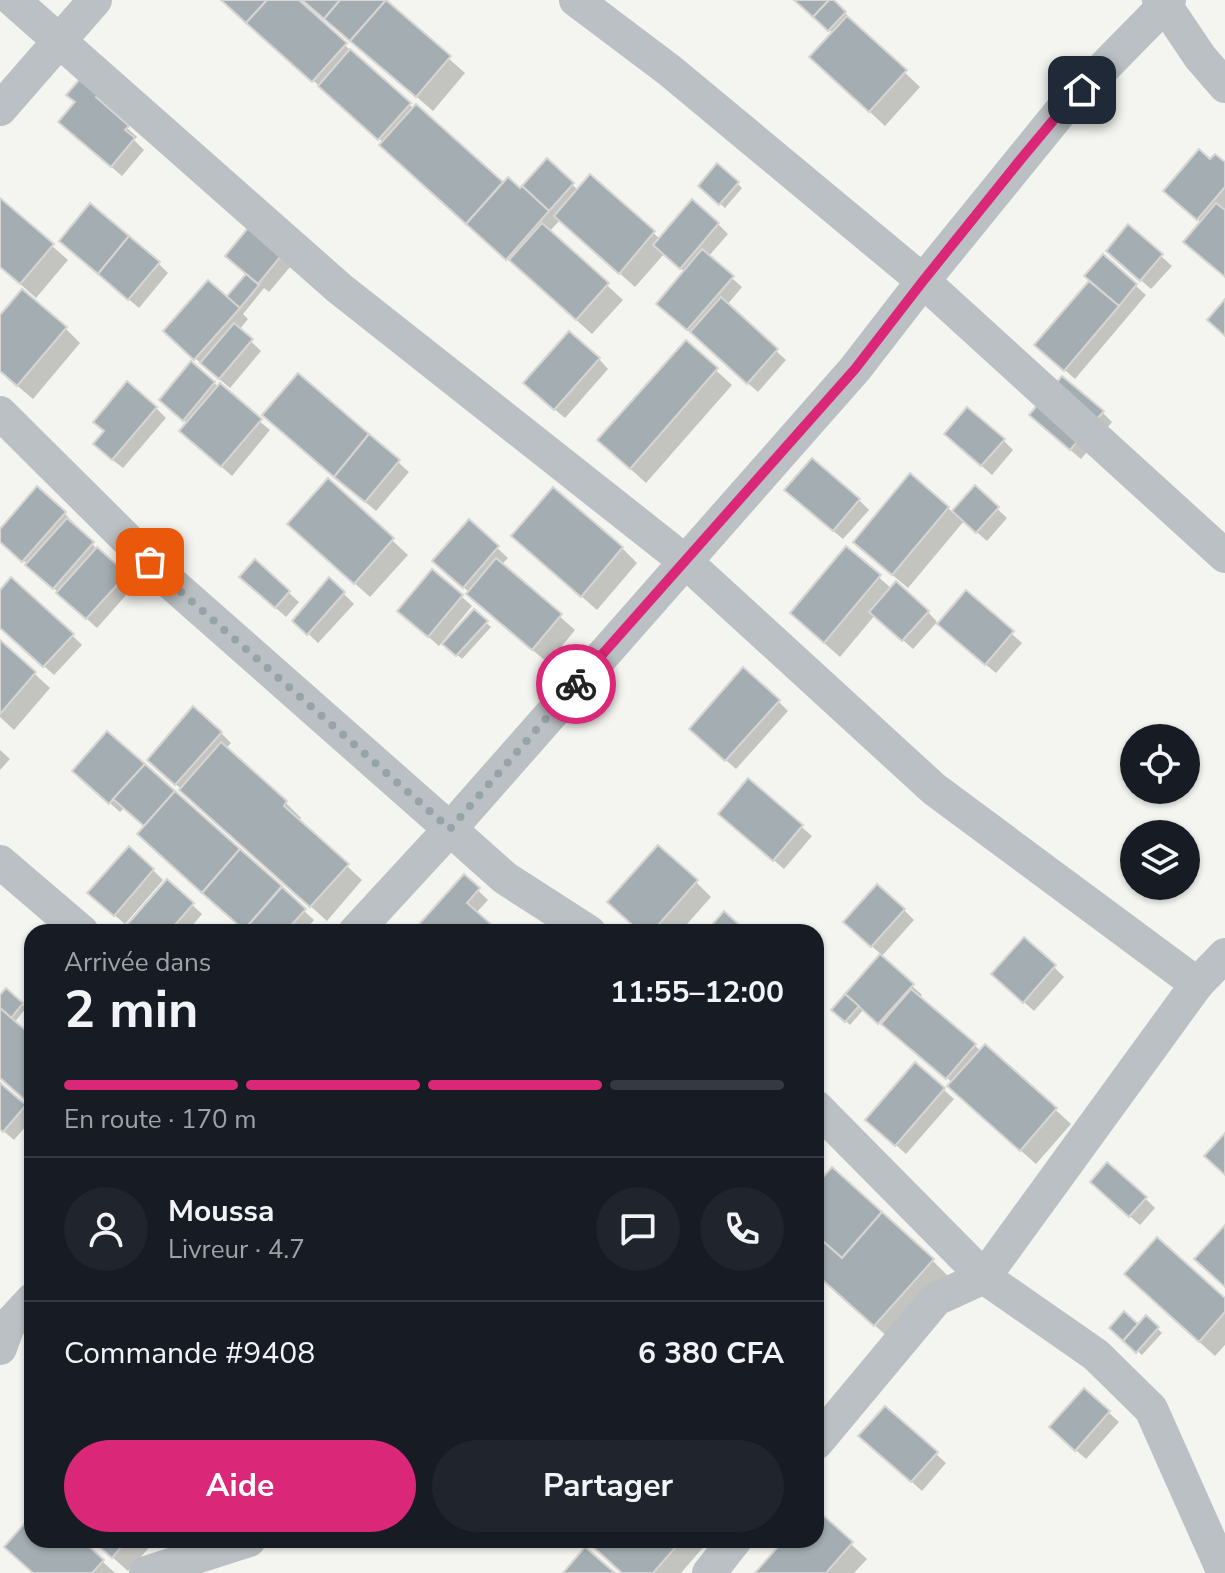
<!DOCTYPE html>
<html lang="fr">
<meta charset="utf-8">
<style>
body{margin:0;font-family:"Nunito Sans",sans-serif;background:#20242c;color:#f1f3f6;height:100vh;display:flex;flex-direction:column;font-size:30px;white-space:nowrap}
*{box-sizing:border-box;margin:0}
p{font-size:26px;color:#9ea1a6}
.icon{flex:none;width:44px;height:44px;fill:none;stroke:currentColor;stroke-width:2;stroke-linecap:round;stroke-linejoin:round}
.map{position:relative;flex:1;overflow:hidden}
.panel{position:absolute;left:24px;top:924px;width:800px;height:624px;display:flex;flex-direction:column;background:#171b24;border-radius:24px;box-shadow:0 2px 6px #0004}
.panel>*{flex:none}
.fabs{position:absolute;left:1120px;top:724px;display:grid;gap:16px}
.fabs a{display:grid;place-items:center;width:80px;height:80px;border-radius:50%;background:#171b24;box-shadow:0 2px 6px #0004;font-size:40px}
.pin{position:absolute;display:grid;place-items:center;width:68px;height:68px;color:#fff;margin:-34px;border-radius:16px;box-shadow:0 4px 12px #0006}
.courier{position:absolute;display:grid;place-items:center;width:80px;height:80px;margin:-40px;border:6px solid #db2777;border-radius:50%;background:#fff;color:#222;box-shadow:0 2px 10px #0007}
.headline em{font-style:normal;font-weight:700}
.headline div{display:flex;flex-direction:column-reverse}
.headline{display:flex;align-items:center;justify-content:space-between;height:136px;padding:0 40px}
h1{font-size:52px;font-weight:700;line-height:60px}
.bar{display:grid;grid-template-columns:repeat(4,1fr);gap:12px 8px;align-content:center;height:96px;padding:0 40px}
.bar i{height:10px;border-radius:6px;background:#363941}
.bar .active{background:#db2777}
.bar p{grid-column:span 4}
.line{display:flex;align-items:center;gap:20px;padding:0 40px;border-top:2px solid #363941}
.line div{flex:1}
.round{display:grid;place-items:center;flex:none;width:84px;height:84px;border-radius:42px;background:#20242c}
.action{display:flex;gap:16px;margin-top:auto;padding:16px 40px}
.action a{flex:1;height:92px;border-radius:48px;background:#db2777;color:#fff;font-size:32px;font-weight:700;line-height:92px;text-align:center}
.action a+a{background:#20242c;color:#f1f3f6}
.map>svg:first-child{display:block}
</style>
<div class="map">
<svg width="1225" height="1573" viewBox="0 0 1225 1573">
<rect width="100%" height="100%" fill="#f4f4f0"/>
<!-- shadow -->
<g fill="#0003">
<path d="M 222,0 L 296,0 L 414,109 L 417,106 L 504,185 L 520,191 L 547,161 L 579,191 L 591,177 L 660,239 L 718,224 L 728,234 L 708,257 L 742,287 L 727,305 L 786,360 L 758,392 L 668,313 L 685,272 L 664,254 L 635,287 L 560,220 L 549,232 L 623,300 L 592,334 L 397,160 L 384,143 Z"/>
<path d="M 305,0 L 382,0 L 465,73 L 433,111 Z"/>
<path d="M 831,0 L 849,17 L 848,19 L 920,87 L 885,126 L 827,72 L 834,34 L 816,18 Z"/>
<path d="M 80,82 L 107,106 L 105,108 L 137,137 L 134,140 L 144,150 L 122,176 L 71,132 Z"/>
<path d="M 1211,162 L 1225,165 L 1225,208 L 1222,211 L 1225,213 L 1225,277 L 1201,257 L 1202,223 L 1176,200 Z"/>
<path d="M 718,166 L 742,188 L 725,208 L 700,186 Z"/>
<path d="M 0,200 L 68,260 L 36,298 L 0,266 Z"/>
<path d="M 1128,227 L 1172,266 L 1151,289 L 1118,260 Z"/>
<path d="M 249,231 L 290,267 L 269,292 L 264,288 L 243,314 L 248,319 L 239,330 L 261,351 L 230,388 L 175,341 L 227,299 L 248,274 Z"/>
<path d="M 71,250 L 159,264 L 168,273 L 139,308 Z"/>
<path d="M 1103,257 L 1146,295 L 1075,379 L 1037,345 L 1091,281 Z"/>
<path d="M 0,318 L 65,328 L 80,343 L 33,399 L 0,371 Z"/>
<path d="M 686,343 L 732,385 L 646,483 L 615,455 Z"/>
<path d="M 599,359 L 608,369 L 565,418 L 535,393 Z"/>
<path d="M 191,364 L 270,430 L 232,476 L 192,441 L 188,424 L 171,410 Z"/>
<path d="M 156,408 L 166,418 L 123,468 L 105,454 Z"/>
<path d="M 1102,412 L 1112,422 L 1081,459 L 1041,425 Z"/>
<path d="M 280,430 L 371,438 L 409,472 L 376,511 Z"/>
<path d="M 1003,440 L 1013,450 L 992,475 L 957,444 Z"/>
<path d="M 328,481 L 408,555 L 370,597 L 305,539 Z"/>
<path d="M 975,488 L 1007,518 L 987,541 L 964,521 L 908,588 L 871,557 L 948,508 L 953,513 Z"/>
<path d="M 37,489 L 65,514 L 74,523 L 73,526 L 135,585 L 97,628 L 0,539 L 0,532 Z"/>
<path d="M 797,500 L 859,500 L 869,510 L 843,539 Z"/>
<path d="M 469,522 L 508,558 L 501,565 L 575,630 L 548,663 L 484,609 L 470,593 L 445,571 Z"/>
<path d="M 513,536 L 622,548 L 637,563 L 597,610 Z"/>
<path d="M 847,549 L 892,589 L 928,612 L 937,622 L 913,649 L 875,615 L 840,657 L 807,628 Z"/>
<path d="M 255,562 L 299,602 L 286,617 L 251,586 Z"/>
<path d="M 433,571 L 472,606 L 439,646 L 410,621 Z"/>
<path d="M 330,580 L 354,604 L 318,643 L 294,620 Z"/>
<path d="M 0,593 L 72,635 L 82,645 L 54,675 L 0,627 Z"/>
<path d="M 966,593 L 1022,643 L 996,673 L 949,634 Z"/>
<path d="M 474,612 L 491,627 L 462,659 L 445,644 Z"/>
<path d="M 0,642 L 50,688 L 14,730 L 0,717 Z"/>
<path d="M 778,701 L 788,711 L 736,769 L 701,738 Z"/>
<path d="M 221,733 L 231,743 L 225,749 L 286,803 L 301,818 L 298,821 L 362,880 L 327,921 L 159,769 Z"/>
<path d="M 0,750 L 10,759 L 0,770 Z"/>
<path d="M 85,781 L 174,792 L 314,920 L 304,932 L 248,932 L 219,906 L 146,827 L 124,808 L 120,812 Z"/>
<path d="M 748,781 L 812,836 L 784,869 L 731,823 Z"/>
<path d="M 153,870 L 163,880 L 125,924 L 100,903 Z"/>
<path d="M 464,877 L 488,900 L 476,913 L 496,932 L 417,932 Z"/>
<path d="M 167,882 L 202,914 L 187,932 L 135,932 Z"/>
<path d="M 696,882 L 711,897 L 680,932 L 641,932 Z"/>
<path d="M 904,910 L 914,920 L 881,957 L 922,995 L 919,998 L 981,1051 L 985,1046 L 1071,1124 L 1036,1164 L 965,1101 L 953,1083 L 864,1009 L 850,1025 L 834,1009 L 882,955 L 855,932 Z"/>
<path d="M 1054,967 L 1064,977 L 1034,1011 L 1004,984 Z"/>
<path d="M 6,990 L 26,1008 L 14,1023 L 32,1039 L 32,1105 L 0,1077 L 0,998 Z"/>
<path d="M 916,1065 L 954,1099 L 906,1154 L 878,1129 Z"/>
<path d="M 1,1086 L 32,1114 L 32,1119 L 14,1140 L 0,1128 Z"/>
<path d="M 816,1188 L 932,1260 L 947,1275 L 890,1339 L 816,1273 Z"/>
<path d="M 1102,1192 L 1145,1198 L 1155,1208 L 1140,1225 Z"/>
<path d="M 1141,1289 L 1225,1301 L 1225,1345 L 1215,1356 Z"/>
<path d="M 1124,1314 L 1139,1327 L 1146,1318 L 1162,1333 L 1142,1355 L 1112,1328 Z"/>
<path d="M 1084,1390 L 1119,1422 L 1086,1459 L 1061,1437 Z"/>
<path d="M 871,1445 L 936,1454 L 946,1463 L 922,1491 Z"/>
<path d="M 816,1512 L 867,1559 L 854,1573 L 758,1573 L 787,1540 L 816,1540 Z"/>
<path d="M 32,1518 L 32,1540 L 79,1540 L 115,1573 L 34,1573 L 22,1562 Z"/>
<path d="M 93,1540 L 156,1540 L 128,1571 Z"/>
<path d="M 597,1540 L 702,1540 L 706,1544 L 681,1573 L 623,1573 Z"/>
</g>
<!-- building -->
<g fill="#a4aeb2" stroke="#d6d5d3" stroke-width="2">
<path d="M 221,0 L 267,0 L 246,23 Z"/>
<path d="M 267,0 L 299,0 L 347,43 L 312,82 L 246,23 Z"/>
<path d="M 302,0 L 340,0 L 324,19 Z"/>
<path d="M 340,0 L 386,0 L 350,41 L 324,19 Z"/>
<path d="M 386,0 L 451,56 L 416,97 L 350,41 Z"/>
<path d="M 794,0 L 829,0 L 813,17 Z"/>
<path d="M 829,0 L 834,0 L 846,12 L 828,31 L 813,17 Z"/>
<path d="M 847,16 L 907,70 L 869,112 L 809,57 Z"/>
<path d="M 350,49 L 411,103 L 378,140 L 318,86 Z"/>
<path d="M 80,79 L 99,95 L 96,97 L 129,126 L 125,130 L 135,138 L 111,167 L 58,122 L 75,102 L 66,95 Z"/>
<path d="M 416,104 L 503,182 L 466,224 L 379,145 Z"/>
<path d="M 1199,149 L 1210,159 L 1215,154 L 1225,162 L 1225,187 L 1197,220 L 1163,191 Z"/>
<path d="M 547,158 L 574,183 L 549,211 L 522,186 Z"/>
<path d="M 717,163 L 739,182 L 719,205 L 698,186 Z"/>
<path d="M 590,174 L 655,231 L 619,274 L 554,216 Z"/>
<path d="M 508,177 L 520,188 L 522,186 L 549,211 L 506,260 L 466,224 Z"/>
<path d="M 0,198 L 54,244 L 20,284 L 0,267 Z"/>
<path d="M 692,199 L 719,223 L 680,269 L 653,245 Z"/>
<path d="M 90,203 L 129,236 L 98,274 L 59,241 Z"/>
<path d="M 1216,203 L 1225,210 L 1225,277 L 1183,242 Z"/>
<path d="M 542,223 L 609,283 L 576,320 L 509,260 Z"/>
<path d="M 1128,224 L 1163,254 L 1140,281 L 1106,251 Z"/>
<path d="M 248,228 L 281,256 L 258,284 L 225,256 Z"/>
<path d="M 129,236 L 160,262 L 128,300 L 98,274 Z"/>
<path d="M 702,249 L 734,276 L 687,330 L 656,304 Z"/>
<path d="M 1103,254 L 1137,284 L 1119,306 L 1084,276 Z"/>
<path d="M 246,274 L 259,285 L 240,308 L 226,297 Z"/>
<path d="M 208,280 L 240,308 L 194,360 L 163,331 Z"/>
<path d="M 1089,281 L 1119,306 L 1064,371 L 1034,345 Z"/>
<path d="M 22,289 L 67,327 L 17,386 L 0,371 L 0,315 Z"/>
<path d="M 721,297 L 778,349 L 747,384 L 690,332 Z"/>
<path d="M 1225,299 L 1225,336 L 1207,320 Z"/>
<path d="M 234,323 L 253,339 L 219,379 L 200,363 Z"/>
<path d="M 569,331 L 600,358 L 554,410 L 523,383 Z"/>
<path d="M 686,340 L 718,368 L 630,469 L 597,440 Z"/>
<path d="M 191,361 L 215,382 L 183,421 L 159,400 Z"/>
<path d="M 298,373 L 369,434 L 334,477 L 262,415 Z"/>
<path d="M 1062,376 L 1104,411 L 1070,450 L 1029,415 Z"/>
<path d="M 127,381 L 157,407 L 112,460 L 93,444 L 104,431 L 93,422 Z"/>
<path d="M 220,383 L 262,419 L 221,467 L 179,431 Z"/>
<path d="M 967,407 L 1005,439 L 981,466 L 944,434 Z"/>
<path d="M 369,434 L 400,460 L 365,502 L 334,477 Z"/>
<path d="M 812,458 L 860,499 L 833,531 L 784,490 Z"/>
<path d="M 910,473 L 949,507 L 892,575 L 853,542 Z"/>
<path d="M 328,478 L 394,538 L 354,584 L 287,524 Z"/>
<path d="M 975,485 L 999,507 L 976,533 L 952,511 Z"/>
<path d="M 37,486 L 66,512 L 22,562 L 0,542 L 0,529 Z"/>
<path d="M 553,487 L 623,547 L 581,597 L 511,536 Z"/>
<path d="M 67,518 L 94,542 L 53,589 L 25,565 Z"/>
<path d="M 469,519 L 499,546 L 463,588 L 432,561 Z"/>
<path d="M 846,546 L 881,575 L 824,643 L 790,613 Z"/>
<path d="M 97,547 L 127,574 L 86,619 L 56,593 Z"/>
<path d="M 496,558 L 562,614 L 532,650 L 466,594 Z"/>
<path d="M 255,559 L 290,591 L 275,608 L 239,577 Z"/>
<path d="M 432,569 L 463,595 L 428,637 L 397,611 Z"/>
<path d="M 11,577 L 74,634 L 43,667 L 0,628 L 0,590 Z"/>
<path d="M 329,577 L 345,592 L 307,635 L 292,621 Z"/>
<path d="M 896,581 L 929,611 L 902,641 L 869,612 Z"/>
<path d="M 966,590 L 1014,631 L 985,665 L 937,624 Z"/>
<path d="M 474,609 L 488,621 L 456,656 L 442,644 Z"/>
<path d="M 0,640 L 36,672 L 0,714 Z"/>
<path d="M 743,667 L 780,700 L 725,761 L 689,729 Z"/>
<path d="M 193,706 L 222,732 L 175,785 L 147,760 Z"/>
<path d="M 107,731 L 145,764 L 109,804 L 72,771 Z"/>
<path d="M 221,742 L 287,801 L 284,806 L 349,864 L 310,907 L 179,790 Z"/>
<path d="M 145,764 L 175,791 L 144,826 L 113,799 Z"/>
<path d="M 748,778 L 803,825 L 773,861 L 718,814 Z"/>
<path d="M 175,791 L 240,849 L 202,893 L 137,834 Z"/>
<path d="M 658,845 L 698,880 L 652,932 L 640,932 L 607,902 Z"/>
<path d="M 129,846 L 154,869 L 114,916 L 87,893 Z"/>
<path d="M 240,849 L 282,886 L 244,930 L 202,893 Z"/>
<path d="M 464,874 L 480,888 L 467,903 L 493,926 L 488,932 L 415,932 L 413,931 Z"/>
<path d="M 167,879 L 194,903 L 169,932 L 133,932 L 126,926 Z"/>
<path d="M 877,884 L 905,909 L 871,947 L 843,922 Z"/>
<path d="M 282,887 L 306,909 L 285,932 L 247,932 L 244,930 Z"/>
<path d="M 724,911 L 747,932 L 706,932 Z"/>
<path d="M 1024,937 L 1056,965 L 1023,1003 L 991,974 Z"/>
<path d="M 880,954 L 914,984 L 878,1024 L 845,994 Z"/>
<path d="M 6,988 L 23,1003 L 11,1018 L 0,1008 L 0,995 Z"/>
<path d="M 911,989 L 976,1044 L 946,1079 L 881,1024 Z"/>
<path d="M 845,994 L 859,1006 L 845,1022 L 831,1010 Z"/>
<path d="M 0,1008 L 32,1036 L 32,1092 L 25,1100 L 0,1078 Z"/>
<path d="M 985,1044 L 1057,1108 L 1020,1151 L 947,1086 Z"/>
<path d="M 915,1062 L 945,1088 L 895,1146 L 865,1120 Z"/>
<path d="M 0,1083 L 26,1105 L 3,1132 L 0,1129 Z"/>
<path d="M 1225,1133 L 1225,1175 L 1204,1156 Z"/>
<path d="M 1107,1162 L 1147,1197 L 1129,1217 L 1090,1182 Z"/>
<path d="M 832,1167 L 882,1212 L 842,1258 L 816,1235 L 816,1185 Z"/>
<path d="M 882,1212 L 934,1259 L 874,1326 L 816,1274 L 816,1235 L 842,1258 Z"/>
<path d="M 1225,1225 L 1225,1287 L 1194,1259 Z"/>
<path d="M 1157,1237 L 1225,1298 L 1225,1312 L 1199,1342 L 1124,1274 Z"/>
<path d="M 1124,1311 L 1138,1324 L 1123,1341 L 1109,1328 Z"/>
<path d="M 1146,1315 L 1159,1327 L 1136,1353 L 1123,1341 Z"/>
<path d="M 1084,1388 L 1110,1411 L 1075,1451 L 1049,1427 Z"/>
<path d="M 885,1406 L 938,1452 L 911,1482 L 858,1436 Z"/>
<path d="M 816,1509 L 853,1542 L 826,1573 L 755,1573 L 784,1540 L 816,1540 Z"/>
<path d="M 32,1515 L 32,1540 L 82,1540 L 104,1560 L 92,1573 L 33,1573 L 4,1547 Z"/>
<path d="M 92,1540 L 127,1540 L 112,1558 Z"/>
<path d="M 594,1540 L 682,1540 L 653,1573 L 622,1573 L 590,1544 Z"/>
<path d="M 585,1547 L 615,1573 L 563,1573 Z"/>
</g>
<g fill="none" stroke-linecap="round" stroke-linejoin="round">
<!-- minor -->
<g stroke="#bac0c3" stroke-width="34">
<path d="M 13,0 L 339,288 L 686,562 L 934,789 L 1197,984"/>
<path d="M 576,0 L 669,70 L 923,281 L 1225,556"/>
<path d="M 1169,0 L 1165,5 L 1200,57 L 1225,86"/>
<path d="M 0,109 L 95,0"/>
<path d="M 0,413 L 171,583 L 450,829 L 505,878 L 589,932"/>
<path d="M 0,862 L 82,932"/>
<path d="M 355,932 L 450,829 L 855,369 L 923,281 L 1061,111 L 1165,5 L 1159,0"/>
<path d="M 816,1107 L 984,1277 L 1096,1355 L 1151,1409 L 1224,1573"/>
<path d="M 0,1348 L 8,1326 L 32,1300"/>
<path d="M 816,1443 L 936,1299 L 984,1277 L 1197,984 L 1225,955"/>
<path d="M 146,1573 L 249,1540"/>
<path d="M 709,1573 L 735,1540"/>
</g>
</g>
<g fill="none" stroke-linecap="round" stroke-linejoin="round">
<!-- done -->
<path stroke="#96a3a8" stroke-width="8" stroke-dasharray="0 14.4" d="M 150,562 L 171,583 L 450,829 L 576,684"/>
<!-- route -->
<path stroke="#db2777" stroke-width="10" d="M 576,684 L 855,369 L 923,281 L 1021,159 L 1061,111 L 1082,90"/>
</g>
</svg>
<div class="fabs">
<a><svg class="icon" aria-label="locate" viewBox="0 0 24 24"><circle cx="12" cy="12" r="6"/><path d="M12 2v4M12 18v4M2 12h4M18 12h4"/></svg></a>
<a><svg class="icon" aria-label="layers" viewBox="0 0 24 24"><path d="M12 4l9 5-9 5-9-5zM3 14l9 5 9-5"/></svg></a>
</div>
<div class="pin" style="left:150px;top:562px;background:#ea580c"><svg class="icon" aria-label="bag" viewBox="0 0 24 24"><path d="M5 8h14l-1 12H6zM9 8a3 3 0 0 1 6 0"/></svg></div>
<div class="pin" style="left:1082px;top:90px;background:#1f2937"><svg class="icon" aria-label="home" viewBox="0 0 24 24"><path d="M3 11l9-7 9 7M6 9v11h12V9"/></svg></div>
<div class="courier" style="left:576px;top:684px"><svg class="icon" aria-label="bike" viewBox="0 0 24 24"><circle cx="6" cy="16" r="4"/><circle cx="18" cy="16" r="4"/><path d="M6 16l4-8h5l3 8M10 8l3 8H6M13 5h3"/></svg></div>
<section class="panel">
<div class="headline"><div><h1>2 min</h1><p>Arrivée dans</p></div><em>11:55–12:00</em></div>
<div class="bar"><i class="active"></i><i class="active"></i><i class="active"></i><i></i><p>En route · 170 m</p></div>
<div class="line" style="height:144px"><a class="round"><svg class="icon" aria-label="person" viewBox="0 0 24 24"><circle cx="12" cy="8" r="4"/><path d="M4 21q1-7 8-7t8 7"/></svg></a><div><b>Moussa</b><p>Livreur · 4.7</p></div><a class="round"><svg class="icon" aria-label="chat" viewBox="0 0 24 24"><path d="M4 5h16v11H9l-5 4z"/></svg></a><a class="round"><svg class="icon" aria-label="phone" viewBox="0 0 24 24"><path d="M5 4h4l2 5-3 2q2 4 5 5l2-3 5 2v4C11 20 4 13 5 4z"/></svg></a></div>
<div class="line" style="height:104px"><div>Commande #9408</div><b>6 380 CFA</b></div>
<div class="action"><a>Aide</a><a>Partager</a></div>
</section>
</div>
